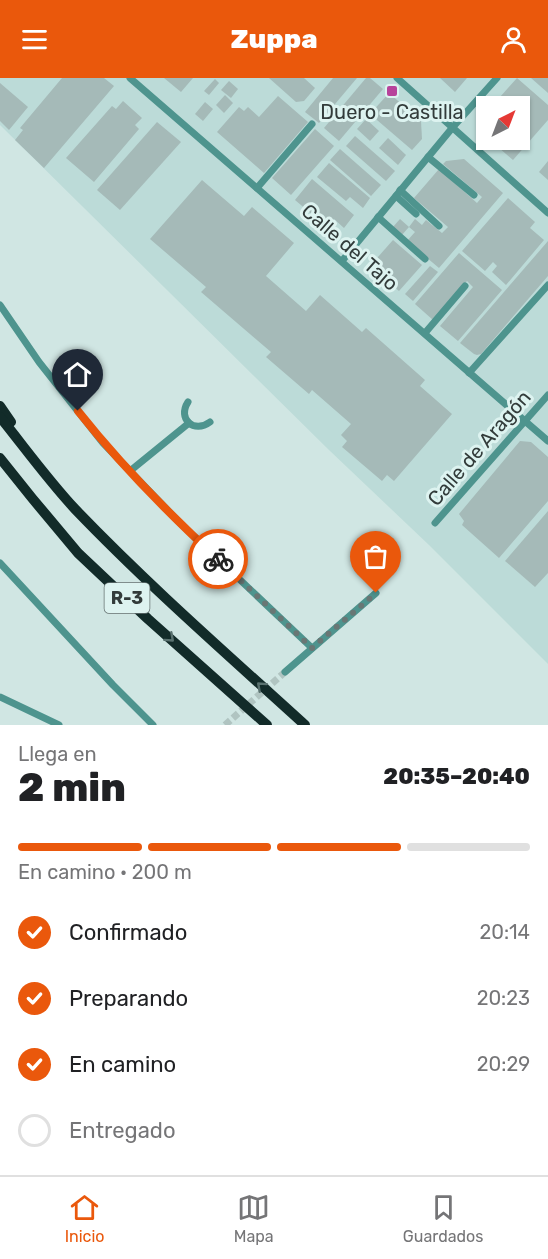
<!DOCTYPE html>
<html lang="es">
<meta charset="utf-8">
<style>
body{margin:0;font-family:Rubik,sans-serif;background:#f2f2f2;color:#202124;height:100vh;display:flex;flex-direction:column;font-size:22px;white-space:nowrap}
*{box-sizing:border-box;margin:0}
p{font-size:20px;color:#757577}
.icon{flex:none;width:33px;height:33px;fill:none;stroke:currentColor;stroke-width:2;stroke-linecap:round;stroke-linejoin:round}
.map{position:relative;height:647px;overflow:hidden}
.sheet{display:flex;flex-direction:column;background:#fff;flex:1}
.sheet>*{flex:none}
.needle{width:39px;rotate:42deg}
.buttons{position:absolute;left:476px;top:18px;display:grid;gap:12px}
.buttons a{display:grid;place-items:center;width:54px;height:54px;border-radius:0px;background:#fff;box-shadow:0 2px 4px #0004;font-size:30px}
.pin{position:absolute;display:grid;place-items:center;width:51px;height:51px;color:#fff;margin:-62px -26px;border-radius:50% 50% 50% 0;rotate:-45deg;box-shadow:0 0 6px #0007}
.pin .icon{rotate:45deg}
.courier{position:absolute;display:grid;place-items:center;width:60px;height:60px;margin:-30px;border:4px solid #ea580c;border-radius:50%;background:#fff;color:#222;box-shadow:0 2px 8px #0007}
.summary em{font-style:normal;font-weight:800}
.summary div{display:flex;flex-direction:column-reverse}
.summary{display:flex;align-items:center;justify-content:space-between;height:102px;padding:0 18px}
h1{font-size:39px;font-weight:800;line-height:45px}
.bar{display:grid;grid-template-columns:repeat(4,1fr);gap:9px 6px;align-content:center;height:72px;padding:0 18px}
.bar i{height:8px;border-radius:4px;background:#e0e0e0}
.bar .on{background:#ea580c}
.bar p{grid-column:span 4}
ol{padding:0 18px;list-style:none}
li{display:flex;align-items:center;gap:18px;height:66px}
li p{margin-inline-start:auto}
li .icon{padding:6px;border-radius:50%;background:#ea580c;color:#fff;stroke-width:4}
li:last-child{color:#757577}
li i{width:33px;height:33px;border:3px solid #e0e0e0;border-radius:50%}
header{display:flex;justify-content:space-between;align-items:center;height:78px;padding:0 18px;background:#ea580c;color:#fff;font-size:27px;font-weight:800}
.menu{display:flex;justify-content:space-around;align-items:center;height:84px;border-top:2px solid #e0e0e0;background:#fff;font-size:16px;color:#757577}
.menu a{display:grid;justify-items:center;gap:3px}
.menu .on{color:#ea580c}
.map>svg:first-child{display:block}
</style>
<header><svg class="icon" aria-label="menu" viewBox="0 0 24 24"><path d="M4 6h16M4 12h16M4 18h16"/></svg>Zuppa<svg class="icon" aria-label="person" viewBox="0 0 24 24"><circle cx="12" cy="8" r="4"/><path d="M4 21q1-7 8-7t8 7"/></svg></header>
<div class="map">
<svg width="548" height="647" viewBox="0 0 548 647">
<rect width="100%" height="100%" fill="#d0e6e3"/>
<!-- built -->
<path fill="#bcdbd8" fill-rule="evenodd" d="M 0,0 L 548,0 L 548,586 L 429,467 L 329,372 L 0,47 ZM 486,28 L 519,28 L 519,62 L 486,62 Z"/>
<!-- building -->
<g fill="#a5bab8">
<path d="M 62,0 L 104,0 L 114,8 L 44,90 L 15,62 L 23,52 L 20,50 Z"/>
<path d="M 164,0 L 193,0 L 181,14 Z"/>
<path d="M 269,0 L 304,0 L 315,10 L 304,23 L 296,24 Z"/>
<path d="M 333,0 L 357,0 L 319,45 L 305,34 Z"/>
<path d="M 366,0 L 370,0 L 383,11 L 339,63 L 324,50 Z"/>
<path d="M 440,0 L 467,0 L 455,14 Z"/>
<path d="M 517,0 L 548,27 L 548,42 L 513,82 L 490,62 L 519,62 L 519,28 L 492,28 Z"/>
<path d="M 531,0 L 548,0 L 548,15 Z"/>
<path d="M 215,1 L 219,5 L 209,17 L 204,13 Z"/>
<path d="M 229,3 L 238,11 L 231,20 L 221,12 Z"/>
<path d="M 0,5 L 28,29 L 9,52 L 0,43 Z"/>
<path d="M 389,15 L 421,43 L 422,61 L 412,72 L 370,36 Z"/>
<path d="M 225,17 L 233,25 L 224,35 L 216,27 Z"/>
<path d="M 278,18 L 308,44 L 264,95 L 217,54 L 239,29 L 244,33 L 248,29 L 259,39 Z"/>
<path d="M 123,23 L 142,40 L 135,47 L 139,51 L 94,104 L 66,80 L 112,28 L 116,31 Z"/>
<path d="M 205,24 L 213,31 L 203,43 L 195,36 Z"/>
<path d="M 366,41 L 379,53 L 370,63 L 357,51 Z"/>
<path d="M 157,44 L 181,64 L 120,132 L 97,112 Z"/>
<path d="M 315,51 L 334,68 L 291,117 L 272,100 Z"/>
<path d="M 355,58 L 395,93 L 386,103 L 346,68 Z"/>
<path d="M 388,60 L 406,77 L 398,87 L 379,70 Z"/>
<path d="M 340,71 L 381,107 L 371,118 L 330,82 Z"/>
<path d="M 464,81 L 503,115 L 439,190 L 407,163 L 415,154 L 409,149 L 415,141 L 422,147 L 426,142 L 442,155 L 448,149 L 414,120 L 439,91 L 477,125 L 482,119 L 443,86 L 446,83 Z"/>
<path d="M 548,83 L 548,102 L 539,94 Z"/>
<path d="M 329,85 L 370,120 L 363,130 L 350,119 L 346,123 L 317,99 Z"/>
<path d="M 312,101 L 354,137 L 344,150 L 334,141 L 327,149 L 295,122 Z"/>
<path d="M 202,102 L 244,138 L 252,129 L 294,165 L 266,198 L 306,233 L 320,217 L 362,254 L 366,250 L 425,302 L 420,308 L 452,336 L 394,403 L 387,397 L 382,403 L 342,369 L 347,363 L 341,357 L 351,346 L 312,312 L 309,316 L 266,279 L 271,274 L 201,214 L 206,209 L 150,161 Z"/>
<path d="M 508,120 L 535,144 L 530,150 L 544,162 L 506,207 L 492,194 L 497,188 L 493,184 L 485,193 L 462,173 Z"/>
<path d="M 400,141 L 409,149 L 401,158 L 392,150 Z"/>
<path d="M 393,162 L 422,187 L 399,213 L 370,188 Z"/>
<path d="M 548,163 L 548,198 L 481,276 L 477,277 L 474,276 L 460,265 Z"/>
<path d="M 459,175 L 502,212 L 458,263 L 440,248 L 473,209 L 467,203 L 433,242 L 415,226 Z"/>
<path d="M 430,188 L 438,194 L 413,223 L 405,216 Z"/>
<path d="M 520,363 L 531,364 L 548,379 L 548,423 L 499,480 L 462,447 L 464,443 L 459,436 Z"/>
<path d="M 548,433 L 548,495 L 535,509 L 505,483 Z"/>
</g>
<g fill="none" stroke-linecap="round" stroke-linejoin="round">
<!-- minor-tunnel -->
<path stroke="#b0c4c1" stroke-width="7" stroke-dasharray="7 3.5" stroke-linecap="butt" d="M 225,647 L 285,594"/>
<!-- minor -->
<g stroke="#4e948e" stroke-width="7">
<path d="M 130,0 L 548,363"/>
<path d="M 397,0 L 548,135"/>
<path d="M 428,79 L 474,117"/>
<path d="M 257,110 L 312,46"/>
<path d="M 400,112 L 439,148"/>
<path d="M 396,118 L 416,136"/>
<path d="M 378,139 L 425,181"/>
<path d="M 342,183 L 453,49 L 497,0"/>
<path d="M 0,227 L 39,284 L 103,365 L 181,446 L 312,570"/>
<path d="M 425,255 L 465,208"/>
<path d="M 469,295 L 548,207"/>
<path d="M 188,324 C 177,341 194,356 210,344"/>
<path d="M 130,393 L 189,345"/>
<path d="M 435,445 L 548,317"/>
<path d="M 0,485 L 113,607 L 153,647"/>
<path d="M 285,594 L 376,515"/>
<path d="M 0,619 L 59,647"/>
</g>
<!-- highway -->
<g stroke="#122b29" stroke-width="10">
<path d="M 0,328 L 11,344"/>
<path d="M 0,339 C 25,370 48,402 75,431 C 148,507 227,576 305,647"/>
<path d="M 0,380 L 32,420 L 78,475 L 148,541 L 267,647"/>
</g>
</g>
<!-- one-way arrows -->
<defs><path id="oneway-chevron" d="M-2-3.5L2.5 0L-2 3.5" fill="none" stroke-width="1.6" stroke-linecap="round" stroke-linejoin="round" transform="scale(1.5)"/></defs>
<g stroke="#59716f">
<use href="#oneway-chevron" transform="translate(170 560) rotate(42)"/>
<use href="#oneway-chevron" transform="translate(261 608) rotate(-138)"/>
</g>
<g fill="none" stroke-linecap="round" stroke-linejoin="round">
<!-- done -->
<path stroke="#697775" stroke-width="6" stroke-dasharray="0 10.8" d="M 218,481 L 312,570 L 376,515"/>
<!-- route -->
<path stroke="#ea580c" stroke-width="8" d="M 78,333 C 120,386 168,435 218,481"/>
</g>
<!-- markers -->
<rect fill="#b7439b" stroke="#ddf3f0" stroke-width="2" x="386" y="7" width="12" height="12" rx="3"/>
<g text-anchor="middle" stroke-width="6" stroke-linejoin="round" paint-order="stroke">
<!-- shield labels -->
<rect fill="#ddf3f0" stroke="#657271" stroke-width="1.5" x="104.5" y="505" width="45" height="30" rx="4.5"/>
<g font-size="18" font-weight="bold" fill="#323b3a">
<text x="127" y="526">R-3</text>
</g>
<!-- poi labels -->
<g font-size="20" fill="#323b3a" stroke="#ddf3f0">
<text x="392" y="41">Duero - Castilla</text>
</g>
<!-- street labels -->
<g font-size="20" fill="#323b3a" stroke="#ddf3f0">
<text transform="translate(350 169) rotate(41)" y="7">Calle del Tajo</text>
<text transform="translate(479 370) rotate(-49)" y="7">Calle de Aragón</text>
</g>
</g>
</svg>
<div class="buttons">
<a><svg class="needle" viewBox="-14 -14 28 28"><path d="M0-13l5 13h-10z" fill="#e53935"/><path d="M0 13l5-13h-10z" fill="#757577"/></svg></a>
</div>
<div class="pin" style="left:376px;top:515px;background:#ea580c"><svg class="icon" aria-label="bag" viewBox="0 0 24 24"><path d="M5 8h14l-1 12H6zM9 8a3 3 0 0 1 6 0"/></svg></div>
<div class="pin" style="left:78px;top:333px;background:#1f2937"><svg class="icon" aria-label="home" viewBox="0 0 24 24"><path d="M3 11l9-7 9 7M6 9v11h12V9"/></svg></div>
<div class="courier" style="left:218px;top:481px"><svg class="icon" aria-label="bike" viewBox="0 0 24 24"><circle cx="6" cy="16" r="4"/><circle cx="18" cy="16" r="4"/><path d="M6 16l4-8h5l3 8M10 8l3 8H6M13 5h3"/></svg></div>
</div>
<section class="sheet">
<div class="summary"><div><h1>2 min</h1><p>Llega en</p></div><em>20:35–20:40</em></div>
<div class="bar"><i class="on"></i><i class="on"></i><i class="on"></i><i></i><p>En camino · 200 m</p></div>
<ol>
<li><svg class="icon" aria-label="check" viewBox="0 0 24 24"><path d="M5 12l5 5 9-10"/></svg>Confirmado<p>20:14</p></li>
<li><svg class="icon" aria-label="check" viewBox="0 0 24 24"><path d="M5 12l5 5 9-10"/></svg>Preparando<p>20:23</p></li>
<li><svg class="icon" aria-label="check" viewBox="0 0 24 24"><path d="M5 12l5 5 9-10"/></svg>En camino<p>20:29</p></li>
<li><i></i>Entregado</li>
</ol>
</section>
<nav class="menu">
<a class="on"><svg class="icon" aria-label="home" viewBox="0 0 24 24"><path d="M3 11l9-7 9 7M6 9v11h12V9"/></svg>Inicio</a>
<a><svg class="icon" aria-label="map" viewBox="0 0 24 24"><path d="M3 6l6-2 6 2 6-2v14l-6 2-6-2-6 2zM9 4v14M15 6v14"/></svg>Mapa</a>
<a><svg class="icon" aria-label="saved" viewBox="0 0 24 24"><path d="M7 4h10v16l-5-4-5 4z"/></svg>Guardados</a>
</nav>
